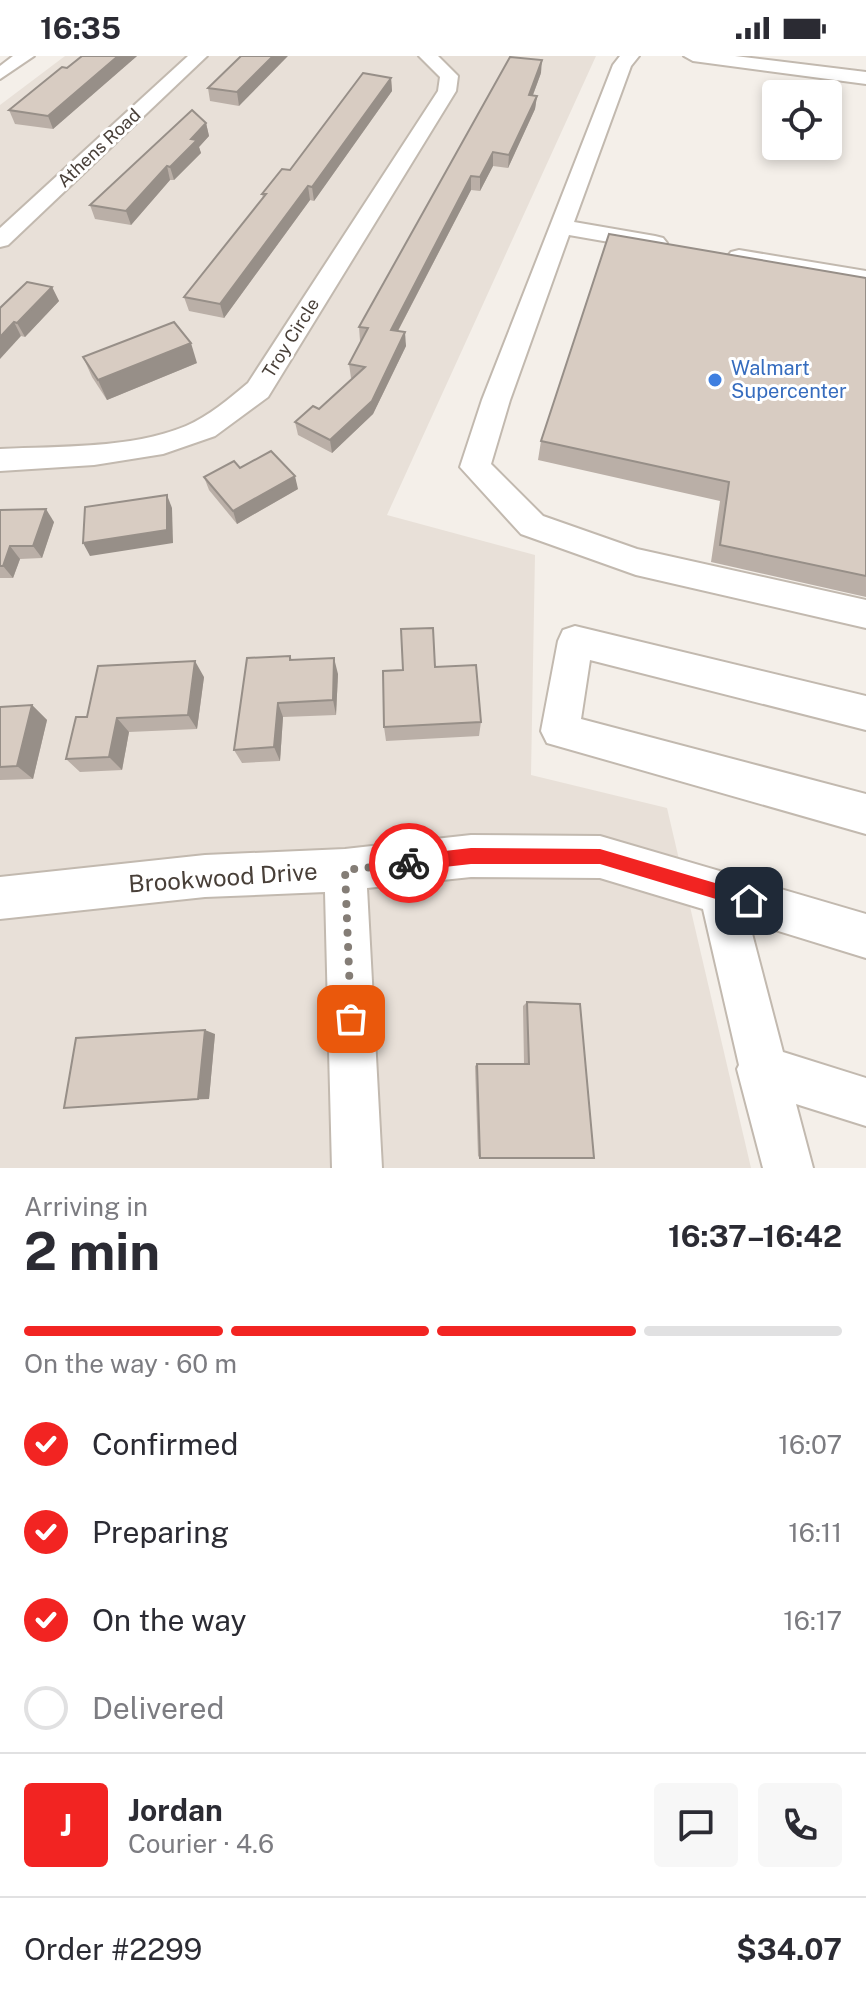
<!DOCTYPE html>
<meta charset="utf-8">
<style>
body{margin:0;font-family:"Public Sans",sans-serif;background:#f7f7f7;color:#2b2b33;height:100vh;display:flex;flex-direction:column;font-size:30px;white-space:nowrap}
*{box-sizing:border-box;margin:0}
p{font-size:26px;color:#7c7c81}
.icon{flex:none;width:44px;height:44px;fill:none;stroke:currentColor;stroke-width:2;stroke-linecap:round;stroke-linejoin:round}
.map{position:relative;height:1112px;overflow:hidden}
.sheet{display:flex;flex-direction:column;background:#fff;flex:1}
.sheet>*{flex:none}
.tools{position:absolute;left:762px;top:24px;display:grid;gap:16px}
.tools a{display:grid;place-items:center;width:80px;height:80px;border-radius:8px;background:#fff;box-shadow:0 4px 12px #0003;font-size:40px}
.pin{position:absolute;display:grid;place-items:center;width:68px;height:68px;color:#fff;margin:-34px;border-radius:16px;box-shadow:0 4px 12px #0006}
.courier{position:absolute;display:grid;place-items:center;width:80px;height:80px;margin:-40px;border:6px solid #f22422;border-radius:50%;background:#fff;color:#222;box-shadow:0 2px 10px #0007}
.summary em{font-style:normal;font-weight:700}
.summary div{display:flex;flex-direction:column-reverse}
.summary{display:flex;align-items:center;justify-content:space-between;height:136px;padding:0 24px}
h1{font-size:52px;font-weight:700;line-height:60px}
.bar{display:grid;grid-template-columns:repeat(4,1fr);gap:12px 8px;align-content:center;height:96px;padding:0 24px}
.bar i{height:10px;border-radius:6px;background:#e1e1e2}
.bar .selected{background:#f22422}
.bar p{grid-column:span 4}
.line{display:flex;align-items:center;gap:20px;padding:0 24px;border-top:2px solid #e1e1e2}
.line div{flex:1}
.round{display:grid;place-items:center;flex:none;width:84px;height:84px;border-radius:8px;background:#f7f7f7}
ol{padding:0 24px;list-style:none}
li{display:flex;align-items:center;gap:24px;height:88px}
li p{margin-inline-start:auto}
li .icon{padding:8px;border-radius:50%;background:#f22422;color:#fff;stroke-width:4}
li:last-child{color:#7c7c81}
li i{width:44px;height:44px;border:4px solid #e1e1e2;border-radius:50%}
.status{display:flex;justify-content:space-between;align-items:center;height:56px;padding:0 40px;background:#fff;direction:ltr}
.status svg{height:22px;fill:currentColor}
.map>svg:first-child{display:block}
</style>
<div class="status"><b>16:35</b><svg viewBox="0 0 49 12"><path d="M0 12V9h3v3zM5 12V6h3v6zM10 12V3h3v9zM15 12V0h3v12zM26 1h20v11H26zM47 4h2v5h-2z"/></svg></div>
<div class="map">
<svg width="866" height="1112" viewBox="0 0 866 1112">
<rect width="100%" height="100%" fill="#f4efe9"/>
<!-- residential -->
<path fill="#e8e0d8" d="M 65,0 L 596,0 L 387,459 L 535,499 L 531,719 L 667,752 L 751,1112 L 0,1112 L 0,49 Z"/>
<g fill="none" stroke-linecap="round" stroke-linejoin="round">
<defs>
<g id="minor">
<path d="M 13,0 L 34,0 L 0,23 L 0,10 Z"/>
<path d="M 188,0 L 207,0 L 8,189 L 0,191 L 0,172 Z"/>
<path d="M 419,0 L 438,0 L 458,20 L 456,35 L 268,341 L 215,380 L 163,398 L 94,409 L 0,415 L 0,393 C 60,390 130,393 186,370 C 209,360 229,343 248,327 L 438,35 L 440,21 Z"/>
<path d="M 620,0 L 639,0 L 631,10 L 574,166 L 655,180 L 663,182 L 667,187 L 663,192 L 655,194 L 569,179 L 510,344 L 491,408 L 543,460 L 637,493 L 866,544 L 866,572 L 636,519 L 521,478 L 460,411 L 482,344 L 613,9 Z"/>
<path d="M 684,0 L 735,0 L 866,16 L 866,28 L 693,5 Z"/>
<path d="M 739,194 L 866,215 L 866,229 L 731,206 L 727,201 L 731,196 Z"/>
<path d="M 575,570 L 866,640 L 866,674 L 590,604 L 581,663 L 866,738 L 866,778 L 547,687 L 541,675 L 558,585 L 563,574 Z"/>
<path d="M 471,779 L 600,780 L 866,858 L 866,902 L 749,866 L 783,996 L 866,1022 L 866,1070 L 796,1048 L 813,1112 L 763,1112 L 737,1013 L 739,1009 L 703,853 L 600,822 L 471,821 L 367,832 L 382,1112 L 332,1112 L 325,836 L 205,841 L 0,863 L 0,821 L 205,799 L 345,793 Z"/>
</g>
</defs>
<!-- minor casing -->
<use href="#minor" stroke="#c2b9af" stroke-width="4"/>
<!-- minor -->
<use href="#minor" fill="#fff" fill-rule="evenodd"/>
</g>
<!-- wall -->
<g fill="#baafa7">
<path d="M 82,0 L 137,0 L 53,73 L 15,68 L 9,54 Z"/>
<path d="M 241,0 L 239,50 L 210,45 L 208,32 Z"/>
<path d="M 541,17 L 533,39 L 537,40 L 535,53 L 508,112 L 493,110 L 480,135 L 471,134 L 398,275 L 406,290 L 373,358 L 332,397 L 298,379 L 295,366 L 319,353 L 353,322 L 351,322 L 349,308 L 362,285 L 360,285 L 359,271 Z"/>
<path d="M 391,22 L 392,35 L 314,145 L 310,144 L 224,262 L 189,255 L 184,241 L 263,142 L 262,138 L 290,114 Z"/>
<path d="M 206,67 L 209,80 L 199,91 L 201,97 L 174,124 L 170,124 L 131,169 L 95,163 L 90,149 Z"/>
<path d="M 866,222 L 866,541 L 711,506 L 720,445 L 538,404 L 541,385 Z"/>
<path d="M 52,231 L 59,245 L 25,281 L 21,280 L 0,252 Z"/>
<path d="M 83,301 L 197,307 L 107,344 L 92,321 Z"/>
<path d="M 240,412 L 298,433 L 237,468 L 209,434 L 204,421 Z"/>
<path d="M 0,454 L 54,466 L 42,502 L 20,503 L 13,522 L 0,522 Z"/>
<path d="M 290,600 L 292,604 L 338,618 L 336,659 L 283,661 L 280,705 L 242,707 L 234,694 Z"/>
<path d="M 435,611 L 481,666 L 479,680 L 386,685 L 384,671 Z"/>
<path d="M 204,621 L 197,673 L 129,676 L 122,714 L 80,716 L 66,703 L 87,661 Z"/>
<path d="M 32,649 L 47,664 L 33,723 L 0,724 L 0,651 Z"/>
<path d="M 527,946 L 594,1102 L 480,1102 L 478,1100 L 475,1010 L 477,1008 L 524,1008 L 523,950 Z"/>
<path d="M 215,978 L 209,1043 L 64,1052 Z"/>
</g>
<!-- shaded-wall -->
<g fill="#978f88">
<path d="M 118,0 L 137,0 L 53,73 L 48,60 Z"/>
<path d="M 273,0 L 288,0 L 239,50 L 237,36 Z"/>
<path d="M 542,4 L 541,17 L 528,52 L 529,39 Z"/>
<path d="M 391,22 L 392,35 L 314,145 L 312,131 Z"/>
<path d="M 537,40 L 535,53 L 508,112 L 509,99 Z"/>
<path d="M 206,67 L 209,80 L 199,91 L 201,97 L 174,124 L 170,111 L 191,83 Z"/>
<path d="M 493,96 L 493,110 L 480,135 L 480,121 Z"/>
<path d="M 167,110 L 170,124 L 131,169 L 126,155 Z"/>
<path d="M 471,120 L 471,134 L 391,288 L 391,274 Z"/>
<path d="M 308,130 L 310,144 L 224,262 L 220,248 Z"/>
<path d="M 52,231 L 59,245 L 25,281 L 17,267 Z"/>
<path d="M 14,266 L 21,280 L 0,303 L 0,281 Z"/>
<path d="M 405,276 L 406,290 L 373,358 L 332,397 L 330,384 Z"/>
<path d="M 191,287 L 197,307 L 107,344 L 98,324 Z"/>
<path d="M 295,420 L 298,433 L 237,468 L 233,455 Z"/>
<path d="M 167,439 L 172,452 L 173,487 L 90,500 L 83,487 Z"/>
<path d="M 46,453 L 54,466 L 42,502 L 33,490 Z"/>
<path d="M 10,490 L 20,503 L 13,522 L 3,510 Z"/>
<path d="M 334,602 L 338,618 L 336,659 L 333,644 Z"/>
<path d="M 195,605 L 204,621 L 197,673 L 188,659 Z"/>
<path d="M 278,647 L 283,661 L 280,705 L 274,691 Z"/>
<path d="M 32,649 L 47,664 L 33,723 L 17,710 Z"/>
<path d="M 117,662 L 129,676 L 122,714 L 109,701 Z"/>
<path d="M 205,974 L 215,978 L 209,1043 L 198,1043 Z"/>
</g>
<!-- building -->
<g fill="#d8ccc2" stroke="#978f88" stroke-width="2">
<path d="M 82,0 L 118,0 L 48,60 L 9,54 L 62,11 L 67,12 Z"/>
<path d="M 241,0 L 273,0 L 237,36 L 208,32 Z"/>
<path d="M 510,1 L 542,4 L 529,39 L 537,40 L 509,99 L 493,96 L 480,121 L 471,120 L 391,274 L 405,276 L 372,345 L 330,384 L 295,366 L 313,350 L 319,353 L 365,311 L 349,308 L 368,272 L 359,271 Z"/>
<path d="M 363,17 L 391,22 L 312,131 L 308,130 L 220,248 L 184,241 L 266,138 L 262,138 L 282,113 L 290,114 Z"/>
<path d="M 192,54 L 206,67 L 191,83 L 197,84 L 170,111 L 167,110 L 126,155 L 90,149 Z"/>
<path d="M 609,178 L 866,222 L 866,520 L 720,489 L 729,426 L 541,385 Z"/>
<path d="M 27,226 L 52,231 L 17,267 L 14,266 L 0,281 L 0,252 Z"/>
<path d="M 174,266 L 191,287 L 98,324 L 83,301 Z"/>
<path d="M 271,395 L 295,420 L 233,455 L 204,421 L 234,405 L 240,412 Z"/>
<path d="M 167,439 L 167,474 L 83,487 L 85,451 Z"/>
<path d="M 46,453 L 33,490 L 10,490 L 3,510 L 0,510 L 0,454 Z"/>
<path d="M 433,572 L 435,611 L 476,609 L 481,666 L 384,671 L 383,615 L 403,614 L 401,573 Z"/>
<path d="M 290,600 L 290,604 L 334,602 L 333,644 L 278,647 L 274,691 L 234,694 L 247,602 Z"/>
<path d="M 195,605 L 188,659 L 117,662 L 109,701 L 66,703 L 76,661 L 87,661 L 98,610 Z"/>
<path d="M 32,649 L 17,710 L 0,711 L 0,651 Z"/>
<path d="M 527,946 L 580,948 L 594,1102 L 480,1102 L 477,1008 L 529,1008 Z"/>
<path d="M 205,974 L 198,1043 L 64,1052 L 76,982 Z"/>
</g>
<!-- route -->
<path fill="#f22422" d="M 471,792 L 600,793 L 749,837 L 757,845 L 749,853 L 600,808 L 471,808 L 409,815 L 401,807 L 409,799 Z"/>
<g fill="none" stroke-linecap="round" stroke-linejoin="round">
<!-- done -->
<path stroke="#847d76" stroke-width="8" stroke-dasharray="0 14.4" d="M 351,963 L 345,814 L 409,807"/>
</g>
<!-- markers -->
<circle fill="#3f7fe0" stroke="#fff" stroke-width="3" cx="715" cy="324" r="8"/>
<g text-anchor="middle" stroke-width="6" stroke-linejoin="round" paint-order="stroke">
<!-- far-street labels -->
<g font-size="18" fill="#483f38" stroke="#fff">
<text transform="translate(99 92) rotate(-43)" y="6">Athens Road</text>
<text transform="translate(291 282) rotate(-58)" y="6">Troy Circle</text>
</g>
<!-- shop labels -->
<g font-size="20" fill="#366cbe" stroke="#fff" text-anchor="start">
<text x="731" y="319">Walmart<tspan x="731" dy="23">Supercenter</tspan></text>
</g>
<!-- near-street labels -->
<g font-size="24" fill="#483f38" stroke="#fff">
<text transform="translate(223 822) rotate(-4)" y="8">Brookwood Drive</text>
</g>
</g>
</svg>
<div class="tools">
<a><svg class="icon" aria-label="locate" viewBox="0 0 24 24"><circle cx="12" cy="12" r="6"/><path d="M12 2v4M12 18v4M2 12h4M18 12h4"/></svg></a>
</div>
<div class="pin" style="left:351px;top:963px;background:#ea580c"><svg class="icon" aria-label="bag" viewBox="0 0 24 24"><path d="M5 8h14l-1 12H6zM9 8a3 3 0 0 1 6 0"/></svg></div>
<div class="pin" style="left:749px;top:845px;background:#1f2937"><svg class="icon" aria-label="home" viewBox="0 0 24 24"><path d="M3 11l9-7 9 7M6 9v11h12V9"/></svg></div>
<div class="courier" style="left:409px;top:807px"><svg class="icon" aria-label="bike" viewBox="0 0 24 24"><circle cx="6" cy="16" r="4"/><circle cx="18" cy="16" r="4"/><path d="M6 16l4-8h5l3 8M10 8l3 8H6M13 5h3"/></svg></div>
</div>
<section class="sheet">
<div class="summary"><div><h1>2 min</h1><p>Arriving in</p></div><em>16:37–16:42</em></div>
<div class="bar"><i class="selected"></i><i class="selected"></i><i class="selected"></i><i></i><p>On the way · 60 m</p></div>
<ol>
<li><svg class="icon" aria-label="check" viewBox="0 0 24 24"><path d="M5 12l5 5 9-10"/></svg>Confirmed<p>16:07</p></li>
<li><svg class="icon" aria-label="check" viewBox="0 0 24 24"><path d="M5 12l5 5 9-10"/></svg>Preparing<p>16:11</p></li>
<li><svg class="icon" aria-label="check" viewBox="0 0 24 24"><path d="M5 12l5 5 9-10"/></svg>On the way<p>16:17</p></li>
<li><i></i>Delivered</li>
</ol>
<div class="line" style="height:144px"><b class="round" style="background:#f22422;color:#fff">J</b><div><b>Jordan</b><p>Courier · 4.6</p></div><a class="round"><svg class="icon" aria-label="chat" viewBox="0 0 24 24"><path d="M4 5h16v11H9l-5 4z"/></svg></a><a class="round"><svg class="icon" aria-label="phone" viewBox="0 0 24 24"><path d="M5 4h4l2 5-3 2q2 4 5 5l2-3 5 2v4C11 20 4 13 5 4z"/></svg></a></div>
<div class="line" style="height:104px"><div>Order #2299</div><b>$34.07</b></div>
</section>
